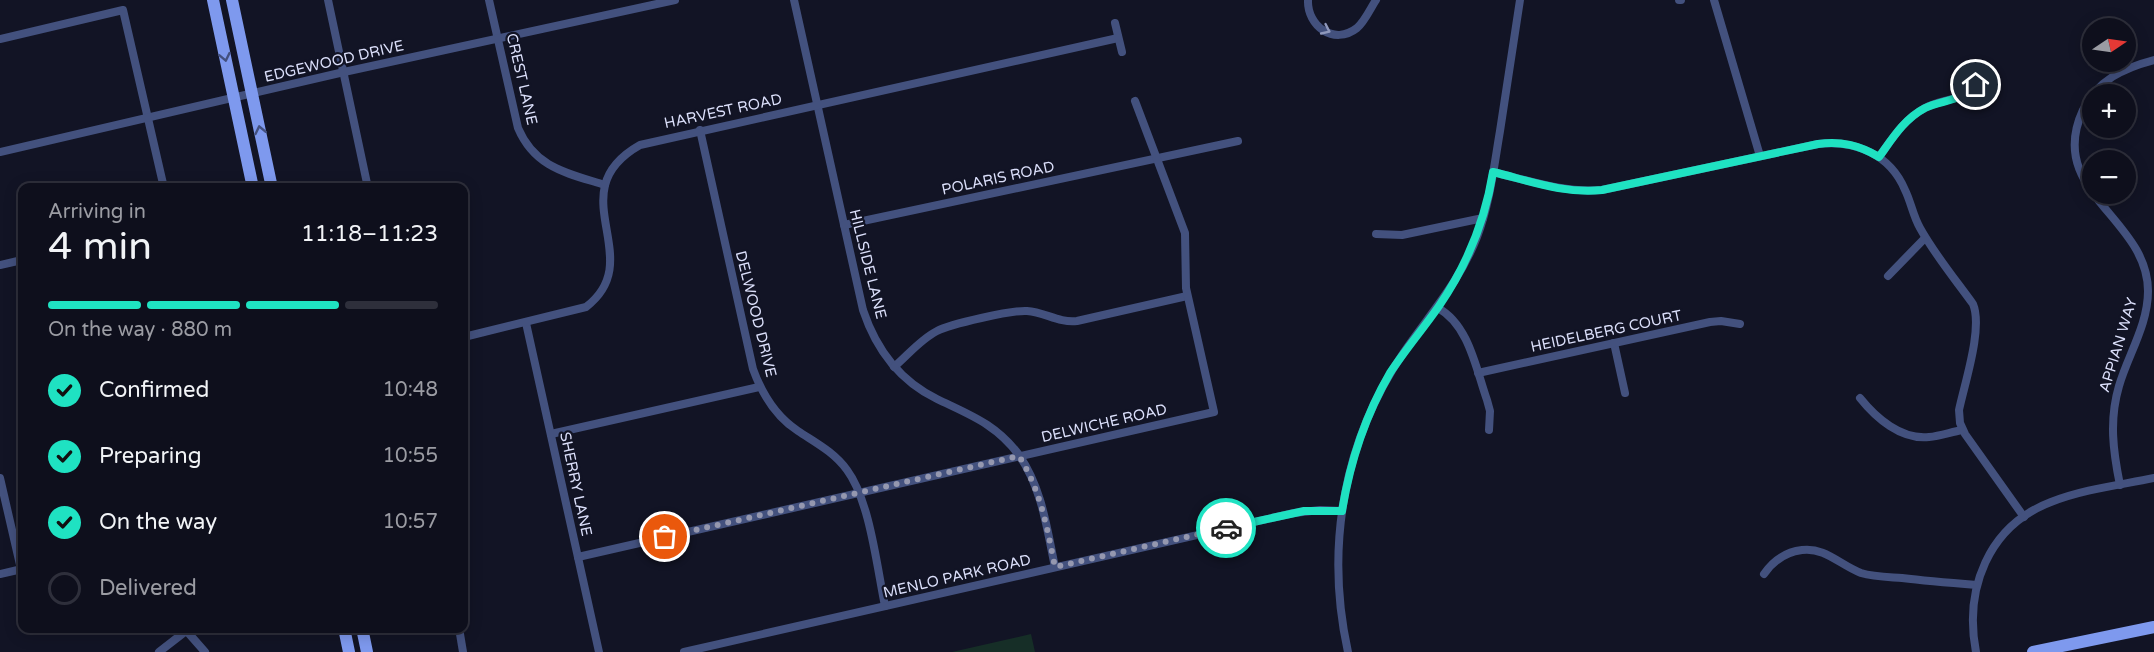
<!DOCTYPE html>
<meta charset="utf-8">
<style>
body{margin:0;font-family:"Varela Round",sans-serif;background:#1c1d29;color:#f1f3f6;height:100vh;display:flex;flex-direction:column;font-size:22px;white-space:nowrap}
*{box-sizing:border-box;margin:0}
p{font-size:20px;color:#9b9ca3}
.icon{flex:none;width:33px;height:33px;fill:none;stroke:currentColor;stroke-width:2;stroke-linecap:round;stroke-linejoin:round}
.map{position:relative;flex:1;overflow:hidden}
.panel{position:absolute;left:18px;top:183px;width:450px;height:450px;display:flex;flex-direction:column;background:#0e0f1c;border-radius:12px;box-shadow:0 3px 15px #0003,0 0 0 2px #2e2f3b}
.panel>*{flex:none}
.needle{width:39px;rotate:77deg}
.controls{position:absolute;left:2082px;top:18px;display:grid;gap:12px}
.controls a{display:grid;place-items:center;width:54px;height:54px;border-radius:50%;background:#0e0f1c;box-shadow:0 3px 15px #0003,0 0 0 2px #2e2f3b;font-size:30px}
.pin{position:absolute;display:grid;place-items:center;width:51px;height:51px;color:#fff;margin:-26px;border:3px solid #fff;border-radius:50%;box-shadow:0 2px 6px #0007}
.courier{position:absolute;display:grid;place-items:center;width:60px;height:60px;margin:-30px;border:4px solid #1fe2c2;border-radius:50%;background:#fff;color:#222;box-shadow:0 2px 8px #0007}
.overview em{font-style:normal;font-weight:600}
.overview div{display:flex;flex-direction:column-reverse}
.overview{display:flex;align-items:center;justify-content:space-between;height:102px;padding:0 30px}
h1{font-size:39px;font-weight:600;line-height:45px}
.bar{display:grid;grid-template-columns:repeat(4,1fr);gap:9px 6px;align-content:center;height:72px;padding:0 30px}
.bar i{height:8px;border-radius:4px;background:#2e2f3b}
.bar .on{background:#1fe2c2}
.bar p{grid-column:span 4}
ol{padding:0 30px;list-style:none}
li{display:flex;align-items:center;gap:18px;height:66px}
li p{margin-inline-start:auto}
li .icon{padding:6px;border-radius:50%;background:#1fe2c2;color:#111;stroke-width:4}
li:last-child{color:#9b9ca3}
li i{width:33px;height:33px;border:3px solid #2e2f3b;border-radius:50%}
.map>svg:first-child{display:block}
</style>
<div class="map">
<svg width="2154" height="652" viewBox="0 0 2154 652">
<rect width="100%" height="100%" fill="#121425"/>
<!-- green -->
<path fill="#162e27" d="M 1031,634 L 1035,652 L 952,652 Z"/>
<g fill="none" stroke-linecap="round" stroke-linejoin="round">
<!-- street -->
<g stroke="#43517e" stroke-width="8">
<path d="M 328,0 L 368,188"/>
<path d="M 489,0 L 518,128 C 535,168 567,173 605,185"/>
<path d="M 794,0 L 863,310 C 876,349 900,381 937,399 C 970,415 996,424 1019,455 C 1042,488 1047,529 1055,567"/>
<path d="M 1308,0 C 1307,26 1334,46 1357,28 C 1365,21 1370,9 1376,0"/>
<path d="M 1679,0 L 1681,0"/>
<path d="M 1714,0 L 1760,156"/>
<path d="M 1115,23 L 1122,52"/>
<path d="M 0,39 L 123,10 L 164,188"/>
<path d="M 700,130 L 753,369 C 762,394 775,416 798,431 C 816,443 834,452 847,470 C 870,501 877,568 885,606"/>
<path d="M 0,152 L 344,72 L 675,0"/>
<path d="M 1879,157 C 1892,139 1904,119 1925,108 C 1942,99 1962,101 1976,85"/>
<path d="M 1493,172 C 1530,181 1564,193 1602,190 L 1818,144 C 1855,140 1890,154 1905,190 C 1911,202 1913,216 1920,228 C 1935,255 1955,279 1973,304 C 1983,328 1965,382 1959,410 L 1960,423 L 1965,434 L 2024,517"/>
<path d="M 844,225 L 1238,141"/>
<path d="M 1376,234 L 1402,235 L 1483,218"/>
<path d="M 0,265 L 22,260"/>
<path d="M 1888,276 L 1925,238"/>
<path d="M 1438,308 C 1469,325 1476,369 1487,400 L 1490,411 L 1489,430"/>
<path d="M 526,323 L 599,652"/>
<path d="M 464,337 L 586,307 C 650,258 557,192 640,145 L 1118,38"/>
<path d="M 1614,343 L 1625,393"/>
<path d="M 894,367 C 908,355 921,339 937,331 C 950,324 1012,310 1027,311 C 1045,312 1058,323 1077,321 L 1187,296"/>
<path d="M 1478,373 L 1710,322 L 1721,321 L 1740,324"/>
<path d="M 1860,398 C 1876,418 1901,440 1929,437 C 1940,436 1951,432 1962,430"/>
<path d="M 551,434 L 759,387"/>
<path d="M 0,478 L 21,569"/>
<path d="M 2120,485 C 2113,451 2109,420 2119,386 C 2128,355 2148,325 2148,291 C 2148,218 2045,192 2083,110 C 2098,80 2123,68 2154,60"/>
<path d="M 578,557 L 1214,412 L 1186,288 L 1185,233 L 1135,101"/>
<path d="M 0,574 L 22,569"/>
<path d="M 1764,574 C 1773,561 1785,552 1802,550 C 1825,547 1840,565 1861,573 C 1874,577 1889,577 1902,578 C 1927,581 1952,583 1977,585"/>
<path d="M 184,628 L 205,652"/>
<path d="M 459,628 L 463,652"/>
<path d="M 159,652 L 186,631"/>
<path d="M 684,652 L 1294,513 L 1320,510 L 1342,511"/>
<path d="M 1348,652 C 1325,548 1343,441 1404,352 C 1430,314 1460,281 1477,237 C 1490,203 1494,166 1500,131 C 1507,87 1513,44 1520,0"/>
<path d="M 1976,652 C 1964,589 1988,526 2051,502 C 2084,489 2120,485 2154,478"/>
</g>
<!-- secondary -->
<g stroke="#7e99ee" stroke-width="12">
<path d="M 213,0 L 253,188"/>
<path d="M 232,0 L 272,188"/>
<path d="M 344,628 L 349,652"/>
<path d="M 362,628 L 367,652"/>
<path d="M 2033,652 L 2154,627"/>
</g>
</g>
<!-- one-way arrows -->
<defs><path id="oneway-chevron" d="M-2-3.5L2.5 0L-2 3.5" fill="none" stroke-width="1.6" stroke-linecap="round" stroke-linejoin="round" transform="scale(1.5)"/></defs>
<use stroke="#8f98bc" href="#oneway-chevron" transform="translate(1326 30) rotate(25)"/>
<g stroke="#43507f">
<use href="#oneway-chevron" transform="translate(225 57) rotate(78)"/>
<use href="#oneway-chevron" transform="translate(260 130) rotate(-102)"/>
</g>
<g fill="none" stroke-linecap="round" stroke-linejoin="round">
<!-- done -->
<path stroke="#9598af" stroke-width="6" stroke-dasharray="0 10.8" d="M 665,537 L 1019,456 C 1041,491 1047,528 1055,567 L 1226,528"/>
<!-- route -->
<path stroke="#1fe2c2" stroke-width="8" d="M 1226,528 L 1304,511 L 1342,511 C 1350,462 1365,416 1390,373 C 1405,350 1423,329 1439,306 C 1467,265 1485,222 1493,172 C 1530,181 1564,194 1602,190 L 1818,144 C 1841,141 1859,145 1879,157 C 1892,139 1904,119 1925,108 C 1942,100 1963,101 1976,85"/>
</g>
<g text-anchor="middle" stroke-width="4.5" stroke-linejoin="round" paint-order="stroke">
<!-- street labels -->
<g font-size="15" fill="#dbdffa" stroke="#121425">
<text transform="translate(334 61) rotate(-13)" y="5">EDGEWOOD DRIVE</text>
<text transform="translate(522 79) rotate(77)" y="5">CREST LANE</text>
<text transform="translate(723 111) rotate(-12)" y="5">HARVEST ROAD</text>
<text transform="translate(998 178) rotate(-12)" y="5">POLARIS ROAD</text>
<text transform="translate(868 264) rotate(76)" y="5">HILLSIDE LANE</text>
<text transform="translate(756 314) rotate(76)" y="5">DELWOOD DRIVE</text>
<text transform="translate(1606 331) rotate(-12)" y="5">HEIDELBERG COURT</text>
<text transform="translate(2118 345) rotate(-73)" y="5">APPIAN WAY</text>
<text transform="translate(1104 423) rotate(-13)" y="5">DELWICHE ROAD</text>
<text transform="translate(576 484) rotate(78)" y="5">SHERRY LANE</text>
<text transform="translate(957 576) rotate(-13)" y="5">MENLO PARK ROAD</text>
</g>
</g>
</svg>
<div class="controls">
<a><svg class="needle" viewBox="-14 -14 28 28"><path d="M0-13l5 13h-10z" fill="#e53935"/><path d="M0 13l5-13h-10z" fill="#9b9ca3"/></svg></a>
<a>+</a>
<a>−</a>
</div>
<div class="pin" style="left:665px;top:537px;background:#ea580c"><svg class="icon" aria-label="bag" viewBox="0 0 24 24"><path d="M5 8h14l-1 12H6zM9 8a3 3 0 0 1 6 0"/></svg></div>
<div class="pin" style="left:1976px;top:85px;background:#1f2937"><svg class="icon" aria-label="home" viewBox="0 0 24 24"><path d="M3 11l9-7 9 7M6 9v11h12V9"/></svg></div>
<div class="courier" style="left:1226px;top:528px"><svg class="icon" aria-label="car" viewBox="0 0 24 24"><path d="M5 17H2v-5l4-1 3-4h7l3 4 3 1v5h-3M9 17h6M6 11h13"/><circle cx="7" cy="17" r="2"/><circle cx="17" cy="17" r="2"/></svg></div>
<section class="panel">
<div class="overview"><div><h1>4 min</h1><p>Arriving in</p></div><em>11:18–11:23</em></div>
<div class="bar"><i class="on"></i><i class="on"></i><i class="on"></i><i></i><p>On the way · 880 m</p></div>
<ol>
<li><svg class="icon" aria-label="check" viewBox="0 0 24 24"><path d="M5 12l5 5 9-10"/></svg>Confirmed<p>10:48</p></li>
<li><svg class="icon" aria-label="check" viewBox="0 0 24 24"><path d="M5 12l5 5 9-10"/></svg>Preparing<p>10:55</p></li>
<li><svg class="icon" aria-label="check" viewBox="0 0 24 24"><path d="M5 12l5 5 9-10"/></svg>On the way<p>10:57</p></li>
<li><i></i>Delivered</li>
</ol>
</section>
</div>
